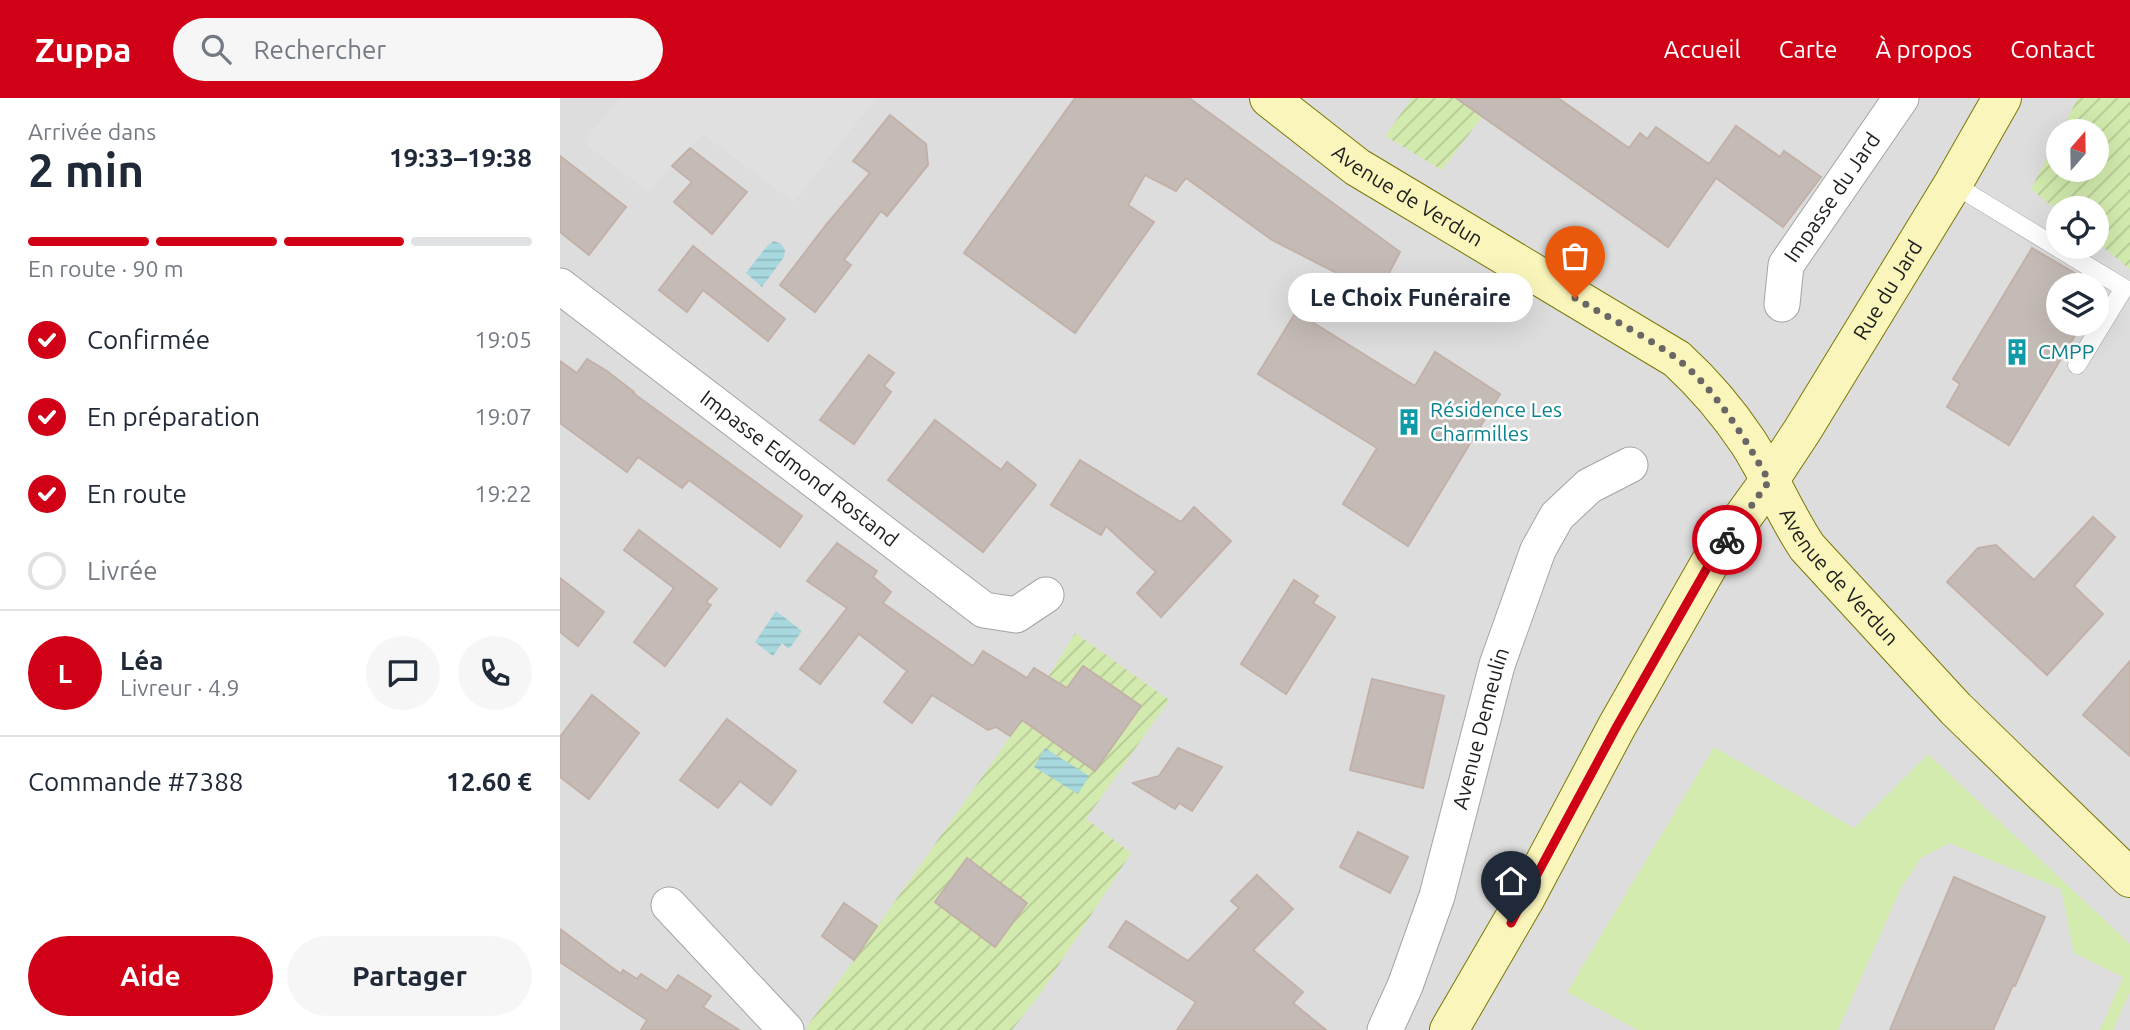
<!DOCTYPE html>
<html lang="fr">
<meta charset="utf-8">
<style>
body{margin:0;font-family:Ubuntu,sans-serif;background:#f6f6f7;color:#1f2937;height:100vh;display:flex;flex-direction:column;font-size:26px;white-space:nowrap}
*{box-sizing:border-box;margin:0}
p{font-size:23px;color:#747a83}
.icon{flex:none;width:38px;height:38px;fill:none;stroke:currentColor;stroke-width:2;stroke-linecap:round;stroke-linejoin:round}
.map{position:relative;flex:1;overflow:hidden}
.panel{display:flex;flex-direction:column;background:#fff;width:560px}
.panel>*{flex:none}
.needle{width:46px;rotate:20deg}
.buttons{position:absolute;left:1486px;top:21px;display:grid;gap:14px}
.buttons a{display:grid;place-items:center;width:63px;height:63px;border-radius:50%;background:#fff;box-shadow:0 7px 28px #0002;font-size:35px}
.pin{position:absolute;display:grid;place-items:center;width:60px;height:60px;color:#fff;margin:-72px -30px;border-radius:50% 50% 50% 0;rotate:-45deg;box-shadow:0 0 7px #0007}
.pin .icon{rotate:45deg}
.courier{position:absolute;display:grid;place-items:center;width:70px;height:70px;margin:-35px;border:5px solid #d00017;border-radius:50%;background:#fff;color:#222;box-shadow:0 2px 9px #0007}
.bubble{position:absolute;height:49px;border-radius:24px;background:#fff;box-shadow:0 7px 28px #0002;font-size:23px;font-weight:700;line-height:49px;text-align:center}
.summary em{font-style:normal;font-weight:700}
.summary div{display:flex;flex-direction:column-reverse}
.summary{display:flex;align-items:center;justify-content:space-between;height:119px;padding:0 28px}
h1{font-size:46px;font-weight:700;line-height:52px}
.bar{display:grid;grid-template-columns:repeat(4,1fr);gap:10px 7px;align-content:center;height:84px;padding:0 28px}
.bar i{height:9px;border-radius:5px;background:#e0e1e3}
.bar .active{background:#d00017}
.bar p{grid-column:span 4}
.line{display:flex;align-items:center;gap:18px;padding:0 28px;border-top:2px solid #e0e1e3}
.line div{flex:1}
.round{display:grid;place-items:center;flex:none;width:74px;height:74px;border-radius:37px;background:#f6f6f7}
ol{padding:0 28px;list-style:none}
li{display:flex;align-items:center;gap:21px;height:77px}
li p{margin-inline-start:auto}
li .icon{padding:7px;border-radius:50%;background:#d00017;color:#fff;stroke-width:4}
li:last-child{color:#747a83}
li i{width:38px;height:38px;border:4px solid #e0e1e3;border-radius:50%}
.cta{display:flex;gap:14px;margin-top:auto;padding:14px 28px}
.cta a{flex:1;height:80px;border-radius:42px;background:#d00017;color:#fff;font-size:28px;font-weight:700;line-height:80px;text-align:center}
.cta a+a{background:#f6f6f7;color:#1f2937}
header{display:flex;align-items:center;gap:42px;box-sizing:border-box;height:98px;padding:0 35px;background:#d00017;color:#fff}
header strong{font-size:33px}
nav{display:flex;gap:38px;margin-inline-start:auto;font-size:24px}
.search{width:490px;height:63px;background:#f6f6f7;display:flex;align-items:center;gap:18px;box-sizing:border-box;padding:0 24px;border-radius:38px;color:#747a83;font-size:26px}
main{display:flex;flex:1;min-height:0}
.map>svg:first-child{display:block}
</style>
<header>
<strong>Zuppa</strong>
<div class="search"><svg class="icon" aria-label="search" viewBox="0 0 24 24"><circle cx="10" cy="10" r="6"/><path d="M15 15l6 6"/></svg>Rechercher</div>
<nav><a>Accueil</a><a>Carte</a><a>À propos</a><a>Contact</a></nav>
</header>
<main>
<section class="panel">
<div class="summary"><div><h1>2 min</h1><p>Arrivée dans</p></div><em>19:33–19:38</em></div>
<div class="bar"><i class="active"></i><i class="active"></i><i class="active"></i><i></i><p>En route · 90 m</p></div>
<ol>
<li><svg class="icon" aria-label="check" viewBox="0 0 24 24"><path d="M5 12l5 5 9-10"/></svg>Confirmée<p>19:05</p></li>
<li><svg class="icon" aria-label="check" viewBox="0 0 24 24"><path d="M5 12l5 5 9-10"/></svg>En préparation<p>19:07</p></li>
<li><svg class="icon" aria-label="check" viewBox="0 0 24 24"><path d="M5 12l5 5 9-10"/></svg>En route<p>19:22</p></li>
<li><i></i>Livrée</li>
</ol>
<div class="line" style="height:126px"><b class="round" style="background:#d00017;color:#fff">L</b><div><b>Léa</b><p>Livreur · 4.9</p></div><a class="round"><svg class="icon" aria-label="chat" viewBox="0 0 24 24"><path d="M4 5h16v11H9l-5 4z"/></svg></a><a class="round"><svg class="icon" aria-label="phone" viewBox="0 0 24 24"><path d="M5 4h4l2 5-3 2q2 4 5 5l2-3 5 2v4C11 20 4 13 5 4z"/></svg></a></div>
<div class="line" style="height:91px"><div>Commande #7388</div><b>12.60 €</b></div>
<div class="cta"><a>Aide</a><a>Partager</a></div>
</section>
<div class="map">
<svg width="1570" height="932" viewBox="0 0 1570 932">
<defs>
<pattern id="garden-furrows" width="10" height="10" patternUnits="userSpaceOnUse" patternTransform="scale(1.75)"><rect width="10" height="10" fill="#d2eaad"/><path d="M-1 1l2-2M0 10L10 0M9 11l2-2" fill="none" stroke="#b4c895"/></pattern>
<pattern id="water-rules" width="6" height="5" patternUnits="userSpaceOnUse" patternTransform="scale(1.75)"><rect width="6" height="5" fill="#a7d8de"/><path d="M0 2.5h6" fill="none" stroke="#8fb9be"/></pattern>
</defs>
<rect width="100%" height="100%" fill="#f0ece6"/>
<!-- residential -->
<path fill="#dedddd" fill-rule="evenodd" d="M 0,0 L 1570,0 L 1570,932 L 0,932 ZM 1498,33 L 1536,33 L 1536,72 L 1498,72 ZM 1498,110 L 1536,110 L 1536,149 L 1498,149 ZM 1498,187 L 1536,187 L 1536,226 L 1498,226 Z"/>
<!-- grass -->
<path fill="#d2eaad" d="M 1154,649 L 1294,730 L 1368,656 L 1570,846 L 1570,894 L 1553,932 L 1540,932 L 1563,879 L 1514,855 L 1501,791 L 1389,745 L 1361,760 L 1340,792 L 1278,932 L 1078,932 L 1007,894 Z"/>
<!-- garden -->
<g fill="url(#garden-furrows)">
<path d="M 852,0 L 936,0 L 882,72 L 825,38 Z"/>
<path d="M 1518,0 L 1570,0 L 1570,171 L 1537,144 L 1536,110 L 1498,110 L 1498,113 L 1471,91 L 1498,39 L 1498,72 L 1536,72 L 1536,33 L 1501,33 Z"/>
<path d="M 515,535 L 609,602 L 526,721 L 571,755 L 480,896 L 452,932 L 249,932 L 246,930 L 462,622 Z"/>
</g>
<!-- parking -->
<path fill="#e0e0e0" d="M 61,0 L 316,0 L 234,104 L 143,36 L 88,94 L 23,44 Z"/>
<!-- water -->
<g fill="url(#water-rules)">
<path d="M 214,143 L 221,146 L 225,152 L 224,159 L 202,189 L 186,175 L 207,148 Z"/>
<path d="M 216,513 L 242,533 L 229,551 L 222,545 L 213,558 L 195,544 Z"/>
<path d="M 485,650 L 529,678 L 518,696 L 474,669 Z"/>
</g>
<!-- building -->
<g fill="#c5bbb6" stroke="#c2b1a8" stroke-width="2">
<path d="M 515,0 L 629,0 L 840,154 L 818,196 L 712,142 L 626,80 L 616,93 L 585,77 L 568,107 L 594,124 L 515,235 L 404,155 Z"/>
<path d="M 896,0 L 998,0 L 1069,50 L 1080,35 L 1087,41 L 1096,29 L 1149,66 L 1176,28 L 1220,59 L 1224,53 L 1261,79 L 1223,129 L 1156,80 L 1108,149 Z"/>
<path d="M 330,17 L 366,46 L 368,67 L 327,118 L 321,113 L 284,162 L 291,167 L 255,214 L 220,187 L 266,127 L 310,75 L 293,63 Z"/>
<path d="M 130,50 L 187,94 L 152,136 L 114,104 L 132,84 L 112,68 Z"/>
<path d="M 0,58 L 66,109 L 29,157 L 0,134 Z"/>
<path d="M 133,148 L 225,221 L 208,243 L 143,192 L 127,214 L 99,192 Z"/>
<path d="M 1472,150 L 1535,187 L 1498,187 L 1498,226 L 1522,226 L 1449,347 L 1387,309 L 1400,286 L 1393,281 Z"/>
<path d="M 736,214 L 855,288 L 875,254 L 940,296 L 848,448 L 783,406 L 817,350 L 698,276 Z"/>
<path d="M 309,257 L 334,275 L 324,288 L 331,294 L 294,346 L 260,322 Z"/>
<path d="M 27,261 L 47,273 L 74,294 L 73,295 L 242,418 L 220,449 L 129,382 L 122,390 L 78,359 L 67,374 L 0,325 L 0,263 L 17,275 Z"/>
<path d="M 375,322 L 441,372 L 447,364 L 476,387 L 423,454 L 328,382 Z"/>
<path d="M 520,362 L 621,424 L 634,409 L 671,443 L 601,519 L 577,495 L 596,474 L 546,428 L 541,437 L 491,407 Z"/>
<path d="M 1533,419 L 1555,439 L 1514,488 L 1543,516 L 1487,577 L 1387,484 L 1418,450 L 1436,447 L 1474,482 Z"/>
<path d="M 79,432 L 157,491 L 146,504 L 151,507 L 105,568 L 74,544 L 114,490 L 64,452 Z"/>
<path d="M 277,445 L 317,473 L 313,479 L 331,494 L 323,505 L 413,568 L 423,553 L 467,580 L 474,570 L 507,590 L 523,568 L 581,608 L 535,673 L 462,622 L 450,638 L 436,629 L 428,632 L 372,597 L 352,625 L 324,604 L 347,573 L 299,536 L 260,586 L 240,571 L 287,510 L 247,483 Z"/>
<path d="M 0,480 L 44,514 L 18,548 L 0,534 Z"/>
<path d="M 734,482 L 758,498 L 753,505 L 775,519 L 726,596 L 681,566 Z"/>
<path d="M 1570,563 L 1570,658 L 1523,617 Z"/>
<path d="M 812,581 L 884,598 L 863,690 L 790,672 Z"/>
<path d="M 32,597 L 79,635 L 29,701 L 0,679 L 0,639 Z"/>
<path d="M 167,621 L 236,673 L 211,707 L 180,683 L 158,710 L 120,682 Z"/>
<path d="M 618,650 L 662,669 L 632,713 L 619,705 L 615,711 L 573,685 L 599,678 Z"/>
<path d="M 798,734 L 848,759 L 830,795 L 780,769 Z"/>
<path d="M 407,760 L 467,805 L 435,849 L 375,804 Z"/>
<path d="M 697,777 L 733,811 L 693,852 L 743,894 L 733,905 L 766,932 L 617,932 L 636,904 L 549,849 L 566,823 L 628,863 L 679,810 L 671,803 Z"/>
<path d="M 1394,779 L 1485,819 L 1455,888 L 1453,887 L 1433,932 L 1330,932 Z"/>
<path d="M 284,805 L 317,828 L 294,862 L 262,838 Z"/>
<path d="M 0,831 L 61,876 L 63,872 L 77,881 L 81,876 L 107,893 L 118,877 L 151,898 L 143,909 L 179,932 L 81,932 L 87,922 L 0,864 Z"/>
</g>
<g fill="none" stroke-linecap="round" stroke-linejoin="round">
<defs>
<path id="lane" d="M 1393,86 L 1564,190 L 1517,267"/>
<g id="street">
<path id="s1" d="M 0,188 L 424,512 L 456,517 L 486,497"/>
<path id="s2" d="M 1222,206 L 1226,167 L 1341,0"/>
<path d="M 109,807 L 226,932"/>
<path id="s3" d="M 825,932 L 845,888 L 877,798 L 937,567 L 978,452 L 997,418 L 1029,388 L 1070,367"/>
</g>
<g id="secondary">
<path id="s4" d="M 709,0 L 797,69 L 1117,261 C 1143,285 1168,314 1188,344 C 1210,378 1225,416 1247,449 L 1396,611 L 1570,780"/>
<path id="s5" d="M 889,932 L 964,803 L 1057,628 L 1151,463 L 1209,383 L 1242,333 L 1393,86 L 1442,0"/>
</g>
</defs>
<!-- lane casing -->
<use href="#lane" stroke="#a4a4a4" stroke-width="19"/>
<!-- street casing -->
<use href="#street" stroke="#a4a4a4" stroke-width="37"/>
<!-- secondary casing -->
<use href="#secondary" stroke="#797905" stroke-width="40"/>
<!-- lane -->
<use href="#lane" stroke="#fff" stroke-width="18"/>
<!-- street -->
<use href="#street" stroke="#fff" stroke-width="35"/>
<!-- secondary -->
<use href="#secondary" stroke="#faf6bb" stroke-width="38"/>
</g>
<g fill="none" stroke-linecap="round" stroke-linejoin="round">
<!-- done -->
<path stroke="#696765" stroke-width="7" stroke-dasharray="0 12.6" d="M 1015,200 C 1046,218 1079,235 1109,255 C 1151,283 1185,340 1209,383 L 1167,442"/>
<!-- route -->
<path stroke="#d00017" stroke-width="9" d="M 951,825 L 1057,628 L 1151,463 L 1167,442"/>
</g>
<!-- icons -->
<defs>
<symbol id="building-bare" viewBox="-9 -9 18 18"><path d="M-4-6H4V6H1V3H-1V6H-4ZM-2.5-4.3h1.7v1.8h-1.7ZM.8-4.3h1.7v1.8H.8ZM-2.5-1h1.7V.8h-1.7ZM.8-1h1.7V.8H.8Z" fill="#0f9aa8" stroke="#fff" stroke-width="2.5" paint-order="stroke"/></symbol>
</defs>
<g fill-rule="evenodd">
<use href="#building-bare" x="1438" y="235" width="38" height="38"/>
<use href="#building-bare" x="830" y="305" width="38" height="38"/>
</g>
<g text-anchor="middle" stroke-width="5" stroke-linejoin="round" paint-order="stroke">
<!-- street labels -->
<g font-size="21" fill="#202020" stroke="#fff">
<text dy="7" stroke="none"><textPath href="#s4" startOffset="170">Avenue de Verdun</textPath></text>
<text dy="7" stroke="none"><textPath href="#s2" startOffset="121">Impasse du Jard</textPath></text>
<text dy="7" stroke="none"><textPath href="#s5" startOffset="861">Rue du Jard</textPath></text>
<text dy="7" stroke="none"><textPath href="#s1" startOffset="301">Impasse Edmond Rostand</textPath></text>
<text dy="7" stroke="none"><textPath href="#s4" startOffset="758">Avenue de Verdun</textPath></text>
<text dy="7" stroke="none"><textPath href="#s3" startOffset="317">Avenue Demeulin</textPath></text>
</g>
<!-- culture labels -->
<g font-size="21" fill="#0d838f" stroke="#fff" text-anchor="start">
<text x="1478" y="261">CMPP</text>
<text x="870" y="319">Résidence Les<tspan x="870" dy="24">Charmilles</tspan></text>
</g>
</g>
</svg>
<div class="buttons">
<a><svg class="needle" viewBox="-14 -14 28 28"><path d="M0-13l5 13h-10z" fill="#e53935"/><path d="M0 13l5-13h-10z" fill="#747a83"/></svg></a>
<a><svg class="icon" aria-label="locate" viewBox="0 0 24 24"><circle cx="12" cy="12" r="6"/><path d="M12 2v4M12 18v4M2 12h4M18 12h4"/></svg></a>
<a><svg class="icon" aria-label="layers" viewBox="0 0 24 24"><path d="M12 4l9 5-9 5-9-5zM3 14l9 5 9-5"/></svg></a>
</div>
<div class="pin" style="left:1015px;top:200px;background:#ea580c"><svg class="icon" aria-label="bag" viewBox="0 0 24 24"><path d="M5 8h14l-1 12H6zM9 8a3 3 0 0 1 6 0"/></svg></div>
<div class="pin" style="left:951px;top:825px;background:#1f2937"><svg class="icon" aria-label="home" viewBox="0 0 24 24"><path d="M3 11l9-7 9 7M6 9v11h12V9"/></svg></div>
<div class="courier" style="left:1167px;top:442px"><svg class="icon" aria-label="bike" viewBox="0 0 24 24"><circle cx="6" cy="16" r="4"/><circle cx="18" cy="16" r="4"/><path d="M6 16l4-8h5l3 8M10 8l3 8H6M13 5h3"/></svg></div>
<div class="bubble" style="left:728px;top:175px;width:245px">Le Choix Funéraire</div>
</div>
</main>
